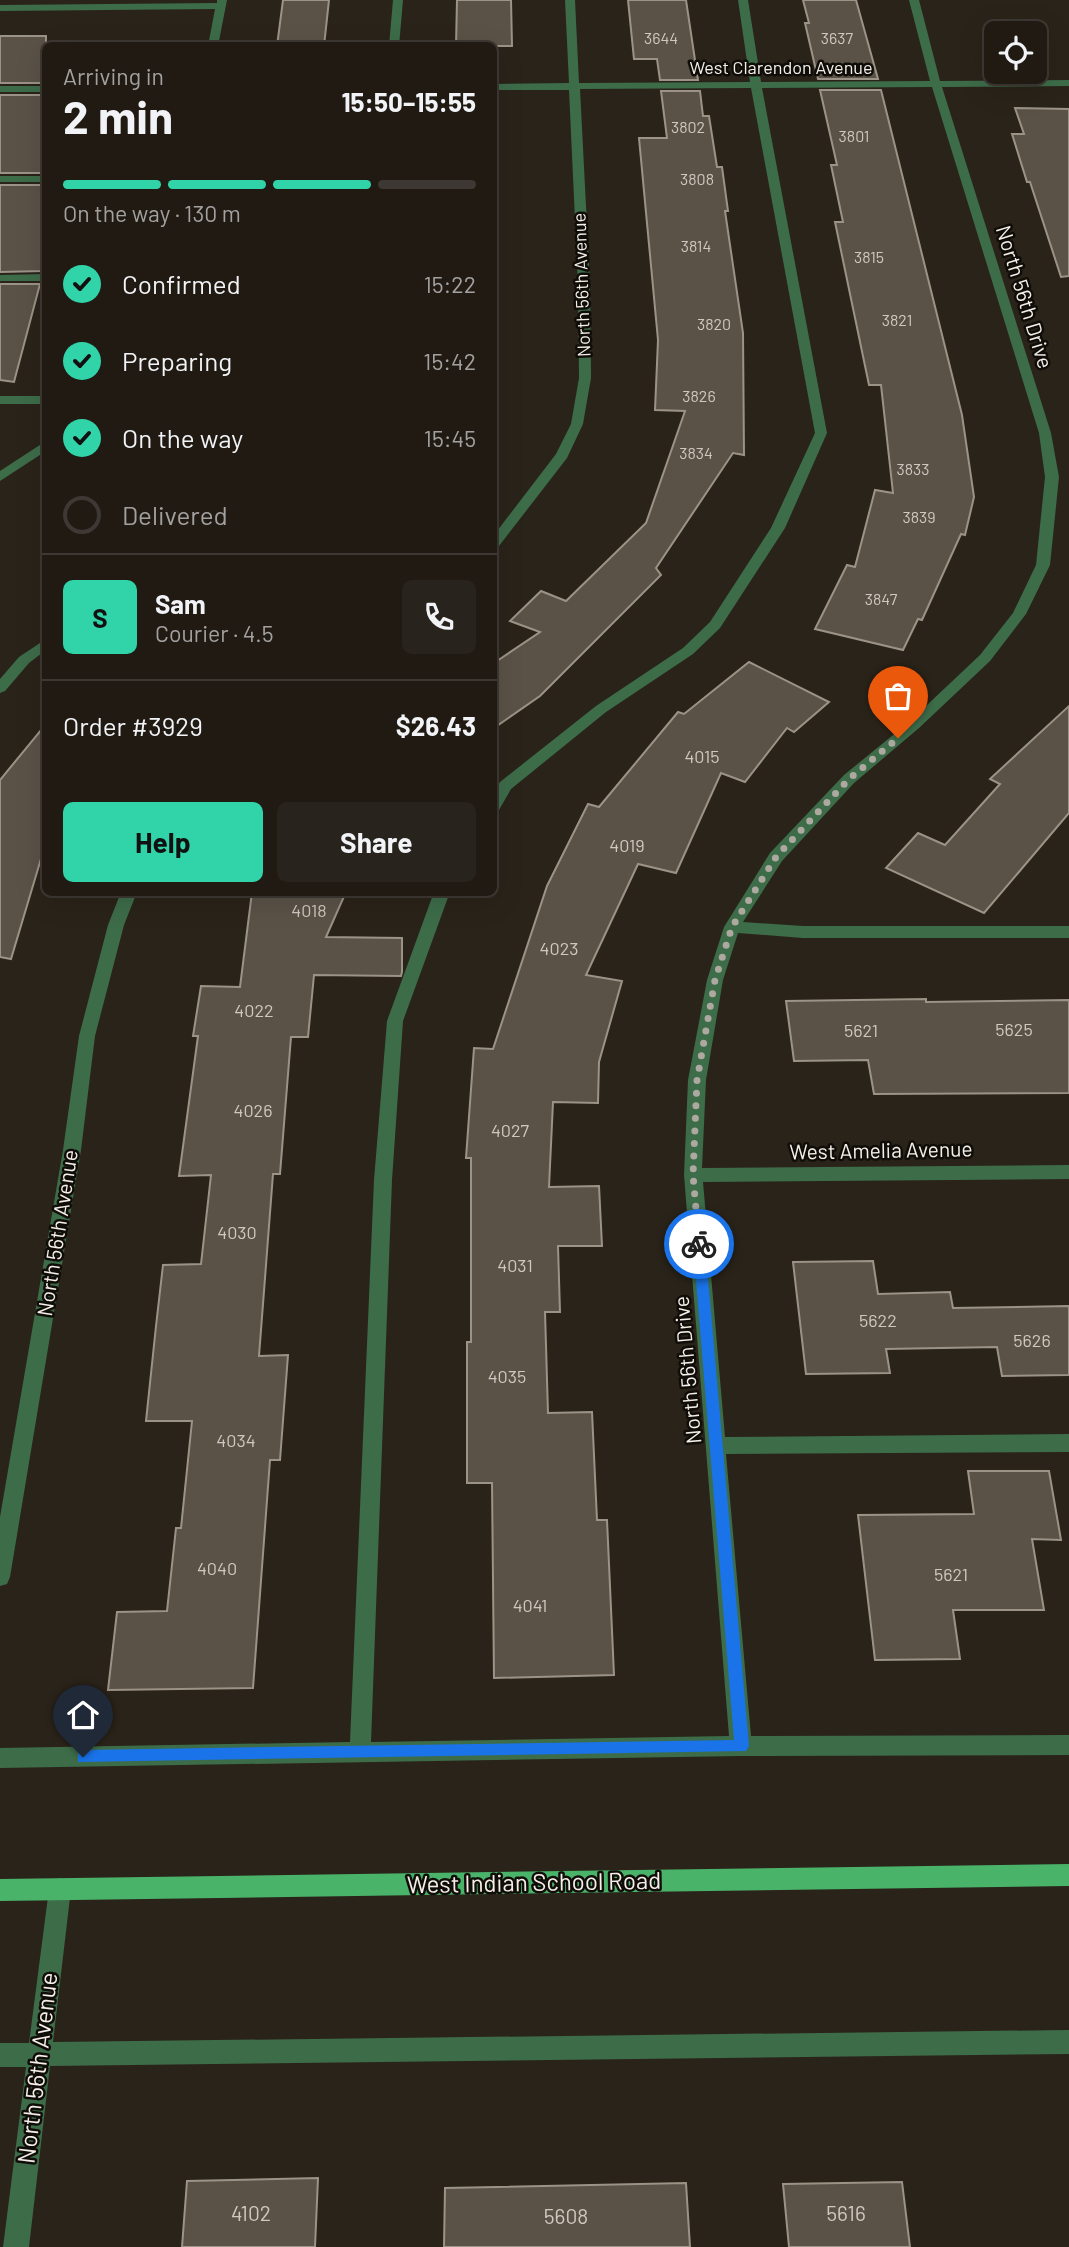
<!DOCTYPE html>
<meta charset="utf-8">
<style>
body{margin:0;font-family:Barlow,sans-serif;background:#28231c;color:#f1f3f6;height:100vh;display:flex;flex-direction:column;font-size:26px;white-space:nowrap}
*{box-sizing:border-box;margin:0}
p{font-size:23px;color:#a2a1a0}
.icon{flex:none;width:38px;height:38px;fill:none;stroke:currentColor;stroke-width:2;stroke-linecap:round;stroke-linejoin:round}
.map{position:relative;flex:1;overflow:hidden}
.side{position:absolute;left:42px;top:42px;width:455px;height:854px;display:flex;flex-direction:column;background:#201a13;border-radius:10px;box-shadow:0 7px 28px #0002,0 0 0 2px #3d3833}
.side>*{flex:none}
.tools{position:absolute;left:984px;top:21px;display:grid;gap:14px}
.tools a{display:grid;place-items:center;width:63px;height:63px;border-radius:10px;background:#201a13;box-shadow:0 7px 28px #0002,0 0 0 2px #3d3833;font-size:35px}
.pin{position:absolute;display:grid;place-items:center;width:60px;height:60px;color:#fff;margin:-72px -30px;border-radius:50% 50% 50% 0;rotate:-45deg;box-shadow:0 0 7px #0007}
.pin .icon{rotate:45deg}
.courier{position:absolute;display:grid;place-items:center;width:70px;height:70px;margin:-35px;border:5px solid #1a73e8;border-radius:50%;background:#fff;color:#222;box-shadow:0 2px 9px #0007}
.summary em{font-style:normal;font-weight:700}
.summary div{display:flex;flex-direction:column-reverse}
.summary{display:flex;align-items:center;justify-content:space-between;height:119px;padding:0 21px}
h1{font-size:46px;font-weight:700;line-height:52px}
.bar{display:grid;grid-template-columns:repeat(4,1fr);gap:10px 7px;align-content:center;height:84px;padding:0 21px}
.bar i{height:9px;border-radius:5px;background:#3d3833}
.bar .selected{background:#31d4a9}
.bar p{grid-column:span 4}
.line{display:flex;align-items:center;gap:18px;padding:0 21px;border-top:2px solid #3d3833}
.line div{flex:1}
.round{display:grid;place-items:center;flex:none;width:74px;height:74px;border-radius:10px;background:#28231c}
ol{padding:0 21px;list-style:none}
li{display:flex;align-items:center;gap:21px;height:77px}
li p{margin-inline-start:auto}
li .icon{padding:7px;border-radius:50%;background:#31d4a9;color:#111;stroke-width:4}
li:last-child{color:#a2a1a0}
li i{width:38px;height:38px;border:4px solid #3d3833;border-radius:50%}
.button{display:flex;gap:14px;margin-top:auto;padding:14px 21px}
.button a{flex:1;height:80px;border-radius:10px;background:#31d4a9;color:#111;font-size:28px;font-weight:700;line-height:80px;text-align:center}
.button a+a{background:#28231c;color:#f1f3f6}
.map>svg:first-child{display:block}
</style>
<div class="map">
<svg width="1069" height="2247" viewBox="0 0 1069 2247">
<rect width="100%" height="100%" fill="#2a2319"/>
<!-- building -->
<g fill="#5a5247" stroke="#9c9387" stroke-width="2">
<path d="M 283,0 L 329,0 L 324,46 L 277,46 Z"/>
<path d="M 457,0 L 511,0 L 512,46 L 456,46 Z"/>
<path d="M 628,0 L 686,0 L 698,80 L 660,80 L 657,59 L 634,59 Z"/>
<path d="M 803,0 L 856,0 L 878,79 L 818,79 L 805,23 L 809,23 Z"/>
<rect x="0" y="36" width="46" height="47"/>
<path d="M 820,90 L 881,90 L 962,415 L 974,497 L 965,535 L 961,534 L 922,620 L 918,619 L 903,650 L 815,629 L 847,565 L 855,567 L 875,490 L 893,493 L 881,385 L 869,385 L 835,222 L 843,222 L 831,165 L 837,165 Z"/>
<path d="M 661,91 L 700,91 L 703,116 L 709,116 L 717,167 L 722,167 L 728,211 L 725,211 L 743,333 L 744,455 L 733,453 L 656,568 L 661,575 L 540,696 L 494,728 L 494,663 L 540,632 L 510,621 L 541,591 L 566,601 L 646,523 L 685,411 L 655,410 L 658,340 L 639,138 L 667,138 Z"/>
<rect x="0" y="95" width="46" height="78"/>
<path d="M 1015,108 L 1069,109 L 1069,276 L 1061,277 L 1030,182 L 1027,182 L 1012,134 L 1024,134 Z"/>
<path d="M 0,185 L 46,185 L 46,261 L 43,271 L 0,272 Z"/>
<path d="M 0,284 L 40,284 L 14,382 L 0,380 Z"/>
<path d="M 749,662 L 829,702 L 794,732 L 787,728 L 745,782 L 721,773 L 676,873 L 638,864 L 586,975 L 622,981 L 599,1062 L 598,1103 L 553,1102 L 549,1187 L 599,1186 L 602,1246 L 558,1246 L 560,1312 L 545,1312 L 548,1413 L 592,1412 L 597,1520 L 607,1520 L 614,1675 L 494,1678 L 492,1483 L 467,1483 L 467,1342 L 471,1342 L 471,1158 L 466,1158 L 474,1048 L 493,1049 L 547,886 L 588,804 L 599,807 L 678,712 L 684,714 Z"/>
<path d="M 1069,706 L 1069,813 L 984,913 L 886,868 L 918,833 L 945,845 L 1000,784 L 990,779 Z"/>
<path d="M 46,724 L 46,842 L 11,959 L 0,957 L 0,780 Z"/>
<path d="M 252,892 L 346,892 L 326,937 L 402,938 L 402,972 L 401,976 L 314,975 L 308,1037 L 291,1037 L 280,1174 L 273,1174 L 259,1356 L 288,1355 L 280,1460 L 270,1460 L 253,1688 L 108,1690 L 117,1612 L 167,1611 L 176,1528 L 181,1528 L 192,1421 L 146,1421 L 156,1326 L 163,1265 L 201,1264 L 211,1175 L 179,1176 L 198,1036 L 193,1036 L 201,986 L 240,987 Z"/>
<path d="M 926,999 L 926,1002 L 1069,1000 L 1069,1093 L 874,1094 L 868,1060 L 794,1061 L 786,1001 Z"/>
<path d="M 873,1261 L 878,1294 L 950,1292 L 953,1308 L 1069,1306 L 1069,1375 L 1002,1376 L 997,1347 L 886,1349 L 890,1373 L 806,1374 L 793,1262 Z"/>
<path d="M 968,1471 L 1049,1471 L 1061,1540 L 1032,1539 L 1044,1610 L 953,1610 L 960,1659 L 875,1660 L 858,1515 L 974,1514 Z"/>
<path d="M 318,2178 L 315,2247 L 182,2247 L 187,2181 Z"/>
<path d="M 902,2182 L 910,2247 L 789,2247 L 783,2184 Z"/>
<path d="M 686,2183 L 690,2247 L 444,2247 L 445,2188 Z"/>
</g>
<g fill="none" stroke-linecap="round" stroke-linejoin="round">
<!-- minor -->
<g fill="#3d6c49" fill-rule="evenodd">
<path d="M 217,0 L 227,0 L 218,46 L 208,46 L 215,9 L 0,11 L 0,5 L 217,3 Z"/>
<path d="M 393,0 L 403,0 L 399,46 L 389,46 Z"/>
<path d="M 565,0 L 575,0 L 579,83 L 750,82 L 738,0 L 748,0 L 761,82 L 930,81 L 909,0 L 919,0 L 940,81 L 1069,80 L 1069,86 L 942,87 L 1051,433 L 1059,477 L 1050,565 L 1026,614 L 990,661 L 919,728 L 854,783 L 782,861 L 743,922 L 803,926 L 1069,926 L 1069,938 L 803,938 L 738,933 L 723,980 L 706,1080 L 702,1168 L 1069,1165 L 1069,1179 L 703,1182 L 725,1437 L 1069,1434 L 1069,1452 L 726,1454 L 751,1736 L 1069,1735 L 1069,1755 L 741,1756 L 0,1768 L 0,1748 L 350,1742 L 374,1180 L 387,1021 L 434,892 L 450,892 L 403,1021 L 392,1180 L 371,1742 L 729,1736 L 684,1175 L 688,1080 L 707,980 L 724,927 L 770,853 L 844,775 L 909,722 L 980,655 L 1013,613 L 1036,565 L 1045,477 L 1039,433 L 932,87 L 762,88 L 827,433 L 785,528 L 720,628 L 693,654 L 606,712 L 511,789 L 499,810 L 494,811 L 494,793 L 500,782 L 596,706 L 683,648 L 710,622 L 771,528 L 815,433 L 751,88 L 580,89 L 590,284 L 591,378 L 583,424 L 567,458 L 499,546 L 494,547 L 494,535 L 556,454 L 571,424 L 579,378 L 578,284 L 569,90 L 494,90 L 494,84 L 569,83 Z"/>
<rect x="0" y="86" width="46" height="6"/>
<rect x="0" y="176" width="46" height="6"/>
<path d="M 46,274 L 46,281 L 0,281 L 0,275 Z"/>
<rect x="0" y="396" width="46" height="8"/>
<path d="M 46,441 L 46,451 L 0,481 L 0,471 Z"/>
<path d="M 46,639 L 46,650 L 29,663 L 5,691 L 0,693 L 0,679 L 19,657 Z"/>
<path d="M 121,892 L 137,892 L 124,925 L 95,1036 L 81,1150 L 10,1577 L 7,1584 L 0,1586 L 0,1517 L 63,1150 L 79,1036 L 108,925 Z"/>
<path d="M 60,1878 L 68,1881 L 71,1889 L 53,2042 L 1069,2030 L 1069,2054 L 50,2066 L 29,2247 L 3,2247 L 26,2067 L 0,2067 L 0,2043 L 29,2043 L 49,1889 L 52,1881 Z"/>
</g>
<!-- major -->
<path fill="#4ab36a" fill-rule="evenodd" d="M 1069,1864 L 1069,1886 L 0,1901 L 0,1879 Z"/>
</g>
<!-- route -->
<path fill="#1a73e8" d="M 699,1239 L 705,1244 L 749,1746 L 746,1751 L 78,1762 L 78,1752 L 83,1750 L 734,1740 L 693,1244 Z"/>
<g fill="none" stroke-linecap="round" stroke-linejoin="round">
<!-- done -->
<path stroke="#ada8a0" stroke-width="7" stroke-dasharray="0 12.6" d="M 699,1244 L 693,1175 L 697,1080 L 715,980 L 732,927 L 776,857 L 849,779 L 898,738"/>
</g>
<g text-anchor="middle" stroke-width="5" stroke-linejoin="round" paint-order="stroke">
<!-- far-number labels -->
<g font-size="16" fill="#cec8c0">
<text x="661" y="44">3644</text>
<text x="837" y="44">3637</text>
<text x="688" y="133">3802</text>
<text x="854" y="142">3801</text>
<text x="697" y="185">3808</text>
<text x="696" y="252">3814</text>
<text x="869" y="263">3815</text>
<text x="897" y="326">3821</text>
<text x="714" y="330">3820</text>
<text x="699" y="402">3826</text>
<text x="696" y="459">3834</text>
<text x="913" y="475">3833</text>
<text x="919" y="523">3839</text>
<text x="881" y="605">3847</text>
</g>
<!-- far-street labels -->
<g font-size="18" fill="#f4efe8" stroke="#100d09">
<text x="781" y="74">West Clarendon Avenue</text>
<text transform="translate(582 285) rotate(-92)" y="6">North 56th Avenue</text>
</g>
<!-- number labels -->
<g font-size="18" fill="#cec8c0">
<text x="702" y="763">4015</text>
<text x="627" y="852">4019</text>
<text x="309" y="917">4018</text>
<text x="559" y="955">4023</text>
<text x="254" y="1017">4022</text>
<text x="1014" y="1036">5625</text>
<text x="861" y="1037">5621</text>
<text x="253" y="1117">4026</text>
<text x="510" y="1137">4027</text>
<text x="237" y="1239">4030</text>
<text x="515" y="1272">4031</text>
<text x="878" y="1327">5622</text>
<text x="1032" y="1347">5626</text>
<text x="507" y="1383">4035</text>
<text x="236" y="1447">4034</text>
<text x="217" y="1575">4040</text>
<text x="951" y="1581">5621</text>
<text x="530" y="1612">4041</text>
</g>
<!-- street labels -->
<g font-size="21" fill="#f4efe8" stroke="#100d09">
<text transform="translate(1024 297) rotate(73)" y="7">North 56th Drive</text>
<text transform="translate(881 1151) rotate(-1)" y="7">West Amelia Avenue</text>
<text transform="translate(58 1233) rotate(-81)" y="7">North 56th Avenue</text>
<text transform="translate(688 1370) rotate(-95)" y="7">North 56th Drive</text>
</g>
<!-- near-number labels -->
<g font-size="21" fill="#cec8c0">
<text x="251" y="2221">4102</text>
<text x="846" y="2221">5616</text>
<text x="566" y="2224">5608</text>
</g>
<!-- near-street labels -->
<g font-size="24" fill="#f4efe8" stroke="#100d09">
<text transform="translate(534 1883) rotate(-1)" y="8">West Indian School Road</text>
<text transform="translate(38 2068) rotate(-83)" y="8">North 56th Avenue</text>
</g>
</g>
</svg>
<div class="tools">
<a><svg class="icon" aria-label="locate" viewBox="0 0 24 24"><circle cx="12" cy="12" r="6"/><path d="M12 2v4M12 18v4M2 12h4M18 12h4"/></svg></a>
</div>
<div class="pin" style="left:898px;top:738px;background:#ea580c"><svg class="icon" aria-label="bag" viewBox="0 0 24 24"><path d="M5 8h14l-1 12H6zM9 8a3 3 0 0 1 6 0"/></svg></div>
<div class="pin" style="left:83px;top:1757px;background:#1f2937"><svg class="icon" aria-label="home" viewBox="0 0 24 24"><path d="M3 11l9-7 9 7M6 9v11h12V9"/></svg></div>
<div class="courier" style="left:699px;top:1244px"><svg class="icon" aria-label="bike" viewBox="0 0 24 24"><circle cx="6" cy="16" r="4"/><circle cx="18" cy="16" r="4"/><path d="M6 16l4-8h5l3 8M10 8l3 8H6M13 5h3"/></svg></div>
<section class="side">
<div class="summary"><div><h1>2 min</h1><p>Arriving in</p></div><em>15:50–15:55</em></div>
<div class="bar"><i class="selected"></i><i class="selected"></i><i class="selected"></i><i></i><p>On the way · 130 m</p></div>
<ol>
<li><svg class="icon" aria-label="check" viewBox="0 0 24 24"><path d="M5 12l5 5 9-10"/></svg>Confirmed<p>15:22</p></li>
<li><svg class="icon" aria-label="check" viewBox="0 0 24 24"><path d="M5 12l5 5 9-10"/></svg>Preparing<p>15:42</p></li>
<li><svg class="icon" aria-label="check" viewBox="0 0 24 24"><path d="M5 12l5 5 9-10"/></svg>On the way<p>15:45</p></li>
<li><i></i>Delivered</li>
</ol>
<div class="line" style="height:126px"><b class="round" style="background:#31d4a9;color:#111">S</b><div><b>Sam</b><p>Courier · 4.5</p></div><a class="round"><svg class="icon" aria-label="phone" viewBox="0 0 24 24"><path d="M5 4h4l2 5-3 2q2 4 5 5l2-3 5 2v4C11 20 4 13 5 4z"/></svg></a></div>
<div class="line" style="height:91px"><div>Order #3929</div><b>$26.43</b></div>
<div class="button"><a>Help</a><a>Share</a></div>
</section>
</div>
